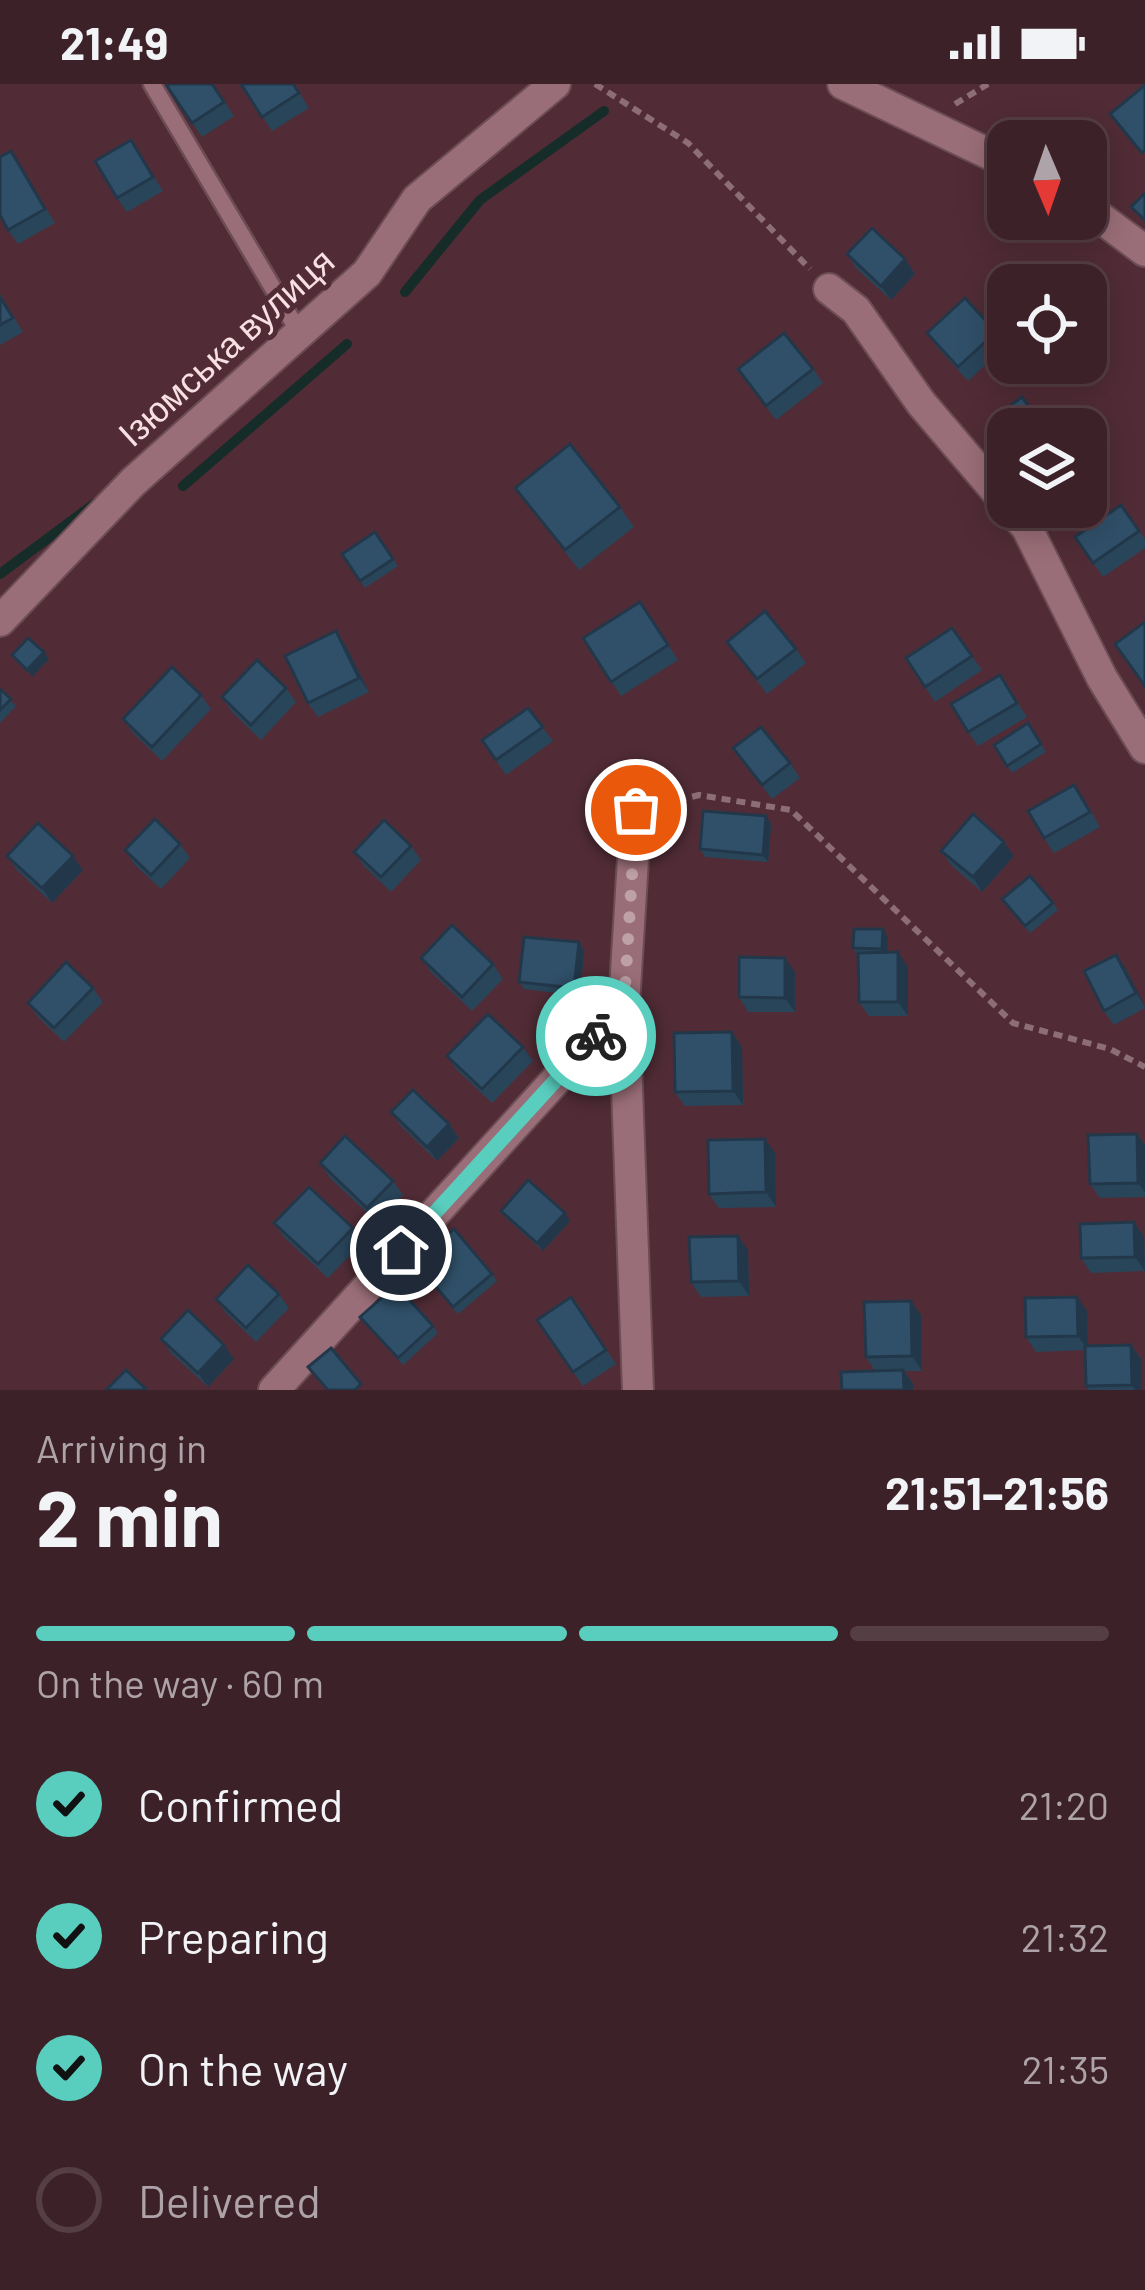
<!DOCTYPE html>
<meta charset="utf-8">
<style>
body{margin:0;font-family:Barlow,sans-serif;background:#482e34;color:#f1f3f6;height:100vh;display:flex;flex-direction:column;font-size:45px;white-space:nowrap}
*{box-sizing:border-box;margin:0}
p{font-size:39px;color:#ada3a8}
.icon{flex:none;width:66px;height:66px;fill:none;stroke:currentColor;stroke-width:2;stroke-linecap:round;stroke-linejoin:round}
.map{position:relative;height:1306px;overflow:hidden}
.panel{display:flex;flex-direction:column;background:#3d2128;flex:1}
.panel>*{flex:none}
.needle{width:78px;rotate:178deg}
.controls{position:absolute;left:987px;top:36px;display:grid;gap:24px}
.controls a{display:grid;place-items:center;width:120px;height:120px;border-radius:24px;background:#3d2128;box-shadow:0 6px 30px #0003,0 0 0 3px #563e45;font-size:60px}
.pin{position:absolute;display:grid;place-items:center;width:102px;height:102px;color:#fff;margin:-51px;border:6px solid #fff;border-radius:50%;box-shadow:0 3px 12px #0007}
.courier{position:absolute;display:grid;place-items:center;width:120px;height:120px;margin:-60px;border:9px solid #59cebf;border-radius:50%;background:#fff;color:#222;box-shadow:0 3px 15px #0007}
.head em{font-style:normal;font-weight:700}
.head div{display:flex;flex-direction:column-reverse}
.head{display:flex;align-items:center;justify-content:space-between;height:204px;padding:0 36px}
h1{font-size:78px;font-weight:700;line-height:90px}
.bar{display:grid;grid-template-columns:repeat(4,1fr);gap:18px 12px;align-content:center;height:144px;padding:0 36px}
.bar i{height:15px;border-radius:9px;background:#563e45}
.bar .active{background:#59cebf}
.bar p{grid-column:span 4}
ol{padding:0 36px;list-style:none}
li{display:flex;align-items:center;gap:36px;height:132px}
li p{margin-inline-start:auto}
li .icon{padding:12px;border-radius:50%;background:#59cebf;color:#111;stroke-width:4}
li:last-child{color:#ada3a8}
li i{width:66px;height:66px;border:6px solid #563e45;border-radius:50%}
.status{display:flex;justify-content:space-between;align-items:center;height:84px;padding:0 60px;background:#3d2128;direction:ltr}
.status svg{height:33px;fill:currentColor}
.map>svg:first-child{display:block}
</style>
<div class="status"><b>21:49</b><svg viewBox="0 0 49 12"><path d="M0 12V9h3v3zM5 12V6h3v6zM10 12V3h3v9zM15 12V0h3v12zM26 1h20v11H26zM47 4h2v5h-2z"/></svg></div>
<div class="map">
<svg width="1145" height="1306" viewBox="0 0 1145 1306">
<rect width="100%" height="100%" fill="#512c36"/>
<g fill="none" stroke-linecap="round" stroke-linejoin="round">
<!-- stream -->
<g stroke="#152c29" stroke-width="10">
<path d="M 405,208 L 480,116 L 604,27"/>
<path d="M 183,402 L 347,260"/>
<path d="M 0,490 L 94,420"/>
</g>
<defs>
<path id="service" d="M 152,0 L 299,248"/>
<g id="minor">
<path d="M 843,0 L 1008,79"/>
<path d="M 1086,123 L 1145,167"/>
<path d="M 829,205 L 856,226 L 921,319 L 1008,421"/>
<path d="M 1009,423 L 1027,444 L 1102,594 L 1145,664"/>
<path d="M 0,537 L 133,398 L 367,189 L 417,115 L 555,0"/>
<path d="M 636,726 L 624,921 L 638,1306"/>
<path d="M 274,1306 L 624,921"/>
</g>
</defs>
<!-- service casing -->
<use href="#service" stroke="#6c4c55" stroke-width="21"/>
<!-- minor casing -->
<use href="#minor" stroke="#6c4c55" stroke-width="34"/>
<!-- path -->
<g stroke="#8e6e76" stroke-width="6" stroke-dasharray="9 6" stroke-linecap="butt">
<path d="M 595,0 L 688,59 L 810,185"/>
<path d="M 955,20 L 988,0"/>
<path d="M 663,720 L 699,711 L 791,726 L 1013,939 L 1110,965 L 1145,983"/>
</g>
<!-- service -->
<use href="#service" stroke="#9a6e78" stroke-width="16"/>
<!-- minor -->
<use href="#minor" stroke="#9a6e78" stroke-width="30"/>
</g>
<!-- wall -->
<g fill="#29455a">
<path d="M 213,0 L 234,32 L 202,53 L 167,2 Z"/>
<path d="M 241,0 L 294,0 L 309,24 L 272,47 Z"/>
<path d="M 131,56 L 163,107 L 127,128 L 117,114 Z"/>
<path d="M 11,67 L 55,139 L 18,160 L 8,146 Z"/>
<path d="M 847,170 L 905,175 L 915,190 L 891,216 L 857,185 Z"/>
<path d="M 0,210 L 23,248 L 0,261 Z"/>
<path d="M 996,248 L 1006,262 L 968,297 L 937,263 L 927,249 Z"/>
<path d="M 738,285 L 813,285 L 823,299 L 776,336 Z"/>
<path d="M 515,404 L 620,423 L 634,443 L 579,486 Z"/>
<path d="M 1121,421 L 1145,455 L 1145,464 L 1103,493 L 1075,453 Z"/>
<path d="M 1052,423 L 1083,423 L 1063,438 Z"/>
<path d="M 375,448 L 398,482 L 365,504 L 342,470 Z"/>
<path d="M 640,518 L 678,576 L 621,612 L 583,554 Z"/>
<path d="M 952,544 L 982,586 L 935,618 L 906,574 Z"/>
<path d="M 336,547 L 346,562 L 369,608 L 318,633 L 308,619 Z"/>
<path d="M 727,558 L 796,565 L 806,579 L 767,610 Z"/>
<path d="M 1000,591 L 1027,633 L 978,662 L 968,648 Z"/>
<path d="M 286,604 L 296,618 L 261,656 L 232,628 L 222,613 Z"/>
<path d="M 0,605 L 16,622 L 0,639 Z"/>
<path d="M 201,611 L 211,625 L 162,677 L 133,649 L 123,635 Z"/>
<path d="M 528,624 L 553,657 L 506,691 L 482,656 Z"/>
<path d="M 1028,639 L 1046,668 L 1012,689 L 994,661 Z"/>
<path d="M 733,664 L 790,679 L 800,694 L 772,715 Z"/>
<path d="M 1084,715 L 1100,743 L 1054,769 L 1044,754 Z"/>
<path d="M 766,732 L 771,740 L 768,778 L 705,773 L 700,765 Z"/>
<path d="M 180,760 L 190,774 L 161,805 L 135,781 L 125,766 Z"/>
<path d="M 411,762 L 421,776 L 391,808 L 364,782 L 354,768 Z"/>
<path d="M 941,767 L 1014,772 L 982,808 L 951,781 Z"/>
<path d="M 7,772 L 83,786 L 52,819 L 17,786 Z"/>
<path d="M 1053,819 L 1058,826 L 1030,849 L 1007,822 Z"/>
<path d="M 888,853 L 887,868 L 908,883 L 908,932 L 869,932 L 859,918 L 858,872 L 853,864 Z"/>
<path d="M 579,858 L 584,866 L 580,912 L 524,905 L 519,898 Z"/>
<path d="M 1116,871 L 1126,885 L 1145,924 L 1114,941 L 1104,927 Z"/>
<path d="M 421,874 L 493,880 L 503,895 L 472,927 L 431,888 Z"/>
<path d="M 795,888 L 795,928 L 748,928 L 739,913 Z"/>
<path d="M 93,904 L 103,918 L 64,958 L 38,933 L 28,919 Z"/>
<path d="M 523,963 L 533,977 L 492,1019 L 457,986 L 447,972 Z"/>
<path d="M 742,963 L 743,1021 L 685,1022 L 675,1008 Z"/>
<path d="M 391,1028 L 449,1040 L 459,1054 L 437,1077 L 401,1042 Z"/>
<path d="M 1137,1050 L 1145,1061 L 1145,1113 L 1100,1114 L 1090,1100 Z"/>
<path d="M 765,1055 L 775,1069 L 776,1123 L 719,1124 L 709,1110 Z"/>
<path d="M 320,1079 L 393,1097 L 403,1111 L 377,1138 L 330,1094 Z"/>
<path d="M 501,1127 L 565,1129 L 570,1137 L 543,1167 L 506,1134 Z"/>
<path d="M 1134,1138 L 1144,1153 L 1145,1187 L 1091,1189 L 1081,1174 Z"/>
<path d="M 274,1139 L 353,1144 L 363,1158 L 328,1194 L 284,1153 Z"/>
<path d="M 748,1166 L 749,1212 L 701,1213 L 691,1198 Z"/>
<path d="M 420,1185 L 492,1190 L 497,1197 L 458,1230 Z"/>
<path d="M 279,1210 L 289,1224 L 256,1258 L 226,1229 L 216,1215 Z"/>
<path d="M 571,1213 L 616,1280 L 583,1302 L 537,1236 Z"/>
<path d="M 1087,1227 L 1088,1262 L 1131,1261 L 1141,1275 L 1141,1306 L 1089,1306 L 1086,1302 L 1085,1266 L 1036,1268 L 1026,1253 Z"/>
<path d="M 921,1231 L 922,1287 L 904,1287 L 913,1300 L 914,1306 L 842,1306 L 875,1287 L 866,1273 Z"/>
<path d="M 360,1233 L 433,1242 L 438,1249 L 403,1281 Z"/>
<path d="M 161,1255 L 224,1261 L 234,1275 L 208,1303 L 171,1269 Z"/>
</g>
<!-- shaded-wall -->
<g fill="#22384a">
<path d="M 905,175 L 915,190 L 891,216 L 881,202 Z"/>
<path d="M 336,547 L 346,562 L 369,608 L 359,594 Z"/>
<path d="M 44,568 L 49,575 L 32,593 L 27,586 Z"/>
<path d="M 766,732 L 771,740 L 768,778 L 763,771 Z"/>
<path d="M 1004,758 L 1014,772 L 982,808 L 973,793 Z"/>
<path d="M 73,772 L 83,786 L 52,819 L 42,804 Z"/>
<path d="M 883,845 L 888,853 L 887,872 L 882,865 Z"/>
<path d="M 579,858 L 584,866 L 580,912 L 574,904 Z"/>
<path d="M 898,868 L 908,883 L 908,932 L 898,918 Z"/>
<path d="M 1116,871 L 1126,885 L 1145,922 L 1136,909 Z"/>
<path d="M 785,874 L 795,888 L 795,928 L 785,914 Z"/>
<path d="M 732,948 L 742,963 L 743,1021 L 733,1007 Z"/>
<path d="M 449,1040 L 459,1054 L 437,1077 L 427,1063 Z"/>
<path d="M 1137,1050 L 1145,1061 L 1145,1108 L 1138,1099 Z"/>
<path d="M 765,1055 L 775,1069 L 776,1123 L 766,1108 Z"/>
<path d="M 565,1129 L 570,1137 L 543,1167 L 537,1159 Z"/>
<path d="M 1134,1138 L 1144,1153 L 1145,1187 L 1135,1173 Z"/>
<path d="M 738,1152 L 748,1166 L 749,1212 L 739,1197 Z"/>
<path d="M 1077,1213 L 1087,1227 L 1088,1266 L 1078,1252 Z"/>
<path d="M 911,1217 L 921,1231 L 922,1287 L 912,1272 Z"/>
<path d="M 224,1261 L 234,1275 L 208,1303 L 198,1289 Z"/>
<path d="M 1131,1261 L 1141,1275 L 1141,1306 L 1135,1306 L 1132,1301 Z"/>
<path d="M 903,1286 L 913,1300 L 914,1306 L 904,1306 Z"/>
</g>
<!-- building -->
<g fill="#305069" stroke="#22384a" stroke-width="3">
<path d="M 169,0 L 212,0 L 224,18 L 192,39 L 167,2 Z"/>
<path d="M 241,0 L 293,0 L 299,9 L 262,33 Z"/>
<path d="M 1145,1 L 1145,66 L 1142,69 L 1110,30 Z"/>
<path d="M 131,56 L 153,93 L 117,114 L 95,77 Z"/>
<path d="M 11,67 L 45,125 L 8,146 L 0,131 L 0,73 Z"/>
<path d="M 1145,109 L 1145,136 L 1131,123 Z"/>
<path d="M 872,144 L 905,175 L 881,202 L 847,170 Z"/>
<path d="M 0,213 L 13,234 L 0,241 Z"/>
<path d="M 965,214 L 996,248 L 958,283 L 927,249 Z"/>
<path d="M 784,249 L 813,285 L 766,322 L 738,285 Z"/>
<path d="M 1022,313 L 1042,340 L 1036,345 L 1008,345 L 1008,366 L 987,339 Z"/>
<path d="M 570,360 L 620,423 L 565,466 L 515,404 Z"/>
<path d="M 1121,421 L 1139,447 L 1093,479 L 1075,453 Z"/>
<path d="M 375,448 L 393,475 L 360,497 L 342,470 Z"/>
<path d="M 640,518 L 668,561 L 611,598 L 583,554 Z"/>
<path d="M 765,527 L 796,565 L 757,595 L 727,558 Z"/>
<path d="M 1145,538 L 1145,602 L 1115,560 Z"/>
<path d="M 952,544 L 972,572 L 925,603 L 906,574 Z"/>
<path d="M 336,547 L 359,594 L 308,619 L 285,572 Z"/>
<path d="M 28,554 L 44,568 L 27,586 L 12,571 Z"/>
<path d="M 257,576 L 286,604 L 251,641 L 222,613 Z"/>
<path d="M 172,583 L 201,611 L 152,663 L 123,635 Z"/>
<path d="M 1000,591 L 1017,619 L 968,648 L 951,620 Z"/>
<path d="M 0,605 L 11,615 L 0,626 Z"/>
<path d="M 528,624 L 543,643 L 496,676 L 482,656 Z"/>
<path d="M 1028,639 L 1041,660 L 1007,682 L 994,661 Z"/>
<path d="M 761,643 L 790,679 L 762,701 L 733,664 Z"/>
<path d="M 1074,701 L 1090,728 L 1044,754 L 1028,727 Z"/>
<path d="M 703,727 L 766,732 L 763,771 L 700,765 Z"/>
<path d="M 973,730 L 1004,758 L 973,793 L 941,767 Z"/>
<path d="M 155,735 L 180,760 L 151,791 L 125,766 Z"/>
<path d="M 384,736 L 411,762 L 381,793 L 354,768 Z"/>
<path d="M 38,739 L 73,772 L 42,804 L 7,772 Z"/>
<path d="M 1030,792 L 1053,819 L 1025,842 L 1002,815 Z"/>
<path d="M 452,841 L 493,880 L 462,913 L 421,874 Z"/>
<path d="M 854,845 L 883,845 L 882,865 L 853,864 Z"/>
<path d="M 524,853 L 579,858 L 574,904 L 519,898 Z"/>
<path d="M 898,868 L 898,918 L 859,918 L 858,869 Z"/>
<path d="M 1116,871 L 1136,909 L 1104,927 L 1084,887 Z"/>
<path d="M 739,873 L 785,874 L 785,914 L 739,913 Z"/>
<path d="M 66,878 L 93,904 L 54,944 L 28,919 Z"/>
<path d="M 488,930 L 523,963 L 482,1005 L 447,972 Z"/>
<path d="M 732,948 L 733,1007 L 675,1008 L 674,949 Z"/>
<path d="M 413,1006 L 449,1040 L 427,1063 L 391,1028 Z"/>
<path d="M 1137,1050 L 1138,1099 L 1090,1100 L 1088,1051 Z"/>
<path d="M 345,1052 L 393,1097 L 367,1124 L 320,1079 Z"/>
<path d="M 765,1055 L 766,1108 L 709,1110 L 708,1056 Z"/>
<path d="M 528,1096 L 565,1129 L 537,1159 L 501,1127 Z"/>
<path d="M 309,1103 L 353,1144 L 318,1180 L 274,1139 Z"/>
<path d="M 1134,1138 L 1135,1173 L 1081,1174 L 1080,1140 Z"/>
<path d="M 454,1145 L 492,1190 L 453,1223 L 415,1178 Z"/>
<path d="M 738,1152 L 739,1197 L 691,1198 L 689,1153 Z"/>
<path d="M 248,1181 L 279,1210 L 246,1244 L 216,1215 Z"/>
<path d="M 396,1201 L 433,1242 L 398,1274 L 360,1233 Z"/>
<path d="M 571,1213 L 606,1266 L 573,1288 L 537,1236 Z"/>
<path d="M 1077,1213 L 1078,1252 L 1026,1253 L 1025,1214 Z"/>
<path d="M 911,1217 L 912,1272 L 866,1273 L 864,1218 Z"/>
<path d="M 188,1226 L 224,1261 L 198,1289 L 161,1255 Z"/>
<path d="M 1131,1261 L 1132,1301 L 1086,1302 L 1085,1262 Z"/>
<path d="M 331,1264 L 361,1300 L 355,1306 L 328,1306 L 308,1283 Z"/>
<path d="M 126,1286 L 147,1306 L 106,1306 Z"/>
<path d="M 903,1286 L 904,1306 L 842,1306 L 841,1288 Z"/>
</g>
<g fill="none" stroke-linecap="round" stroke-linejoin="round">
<!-- done -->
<path stroke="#bea0a7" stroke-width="12" stroke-dasharray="0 21.6" d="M 596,952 L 624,921 L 636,726"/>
<!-- route -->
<path stroke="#59cebf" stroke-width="15" d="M 401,1166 L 596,952"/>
</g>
<g text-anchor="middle" stroke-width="10" stroke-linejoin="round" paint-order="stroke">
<!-- street labels -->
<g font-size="36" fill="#f8dfe4" stroke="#512c36">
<text transform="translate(226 263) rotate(-42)" y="13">Ізюмська вулиця</text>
</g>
</g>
</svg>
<div class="controls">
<a><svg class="needle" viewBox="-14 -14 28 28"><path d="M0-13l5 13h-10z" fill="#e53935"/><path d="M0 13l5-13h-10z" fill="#ada3a8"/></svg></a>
<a><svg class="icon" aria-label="locate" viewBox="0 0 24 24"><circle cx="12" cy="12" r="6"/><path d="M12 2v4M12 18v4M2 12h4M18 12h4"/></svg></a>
<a><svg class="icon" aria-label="layers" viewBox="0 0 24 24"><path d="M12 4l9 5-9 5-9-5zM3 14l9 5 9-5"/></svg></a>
</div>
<div class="pin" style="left:636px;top:726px;background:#ea580c"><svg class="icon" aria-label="bag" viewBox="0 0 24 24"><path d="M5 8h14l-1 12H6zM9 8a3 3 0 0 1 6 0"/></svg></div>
<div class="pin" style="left:401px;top:1166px;background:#1f2937"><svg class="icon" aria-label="home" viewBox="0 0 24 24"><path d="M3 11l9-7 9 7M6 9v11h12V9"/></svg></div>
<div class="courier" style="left:596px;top:952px"><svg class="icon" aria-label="bike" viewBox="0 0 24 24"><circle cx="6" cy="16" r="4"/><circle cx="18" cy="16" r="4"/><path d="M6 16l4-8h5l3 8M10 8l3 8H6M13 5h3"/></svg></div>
</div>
<section class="panel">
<div class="head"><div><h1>2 min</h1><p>Arriving in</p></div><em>21:51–21:56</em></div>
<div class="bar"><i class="active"></i><i class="active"></i><i class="active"></i><i></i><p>On the way · 60 m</p></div>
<ol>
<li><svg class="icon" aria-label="check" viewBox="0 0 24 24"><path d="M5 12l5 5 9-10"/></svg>Confirmed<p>21:20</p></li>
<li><svg class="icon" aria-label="check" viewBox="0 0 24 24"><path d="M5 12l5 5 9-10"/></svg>Preparing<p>21:32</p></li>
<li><svg class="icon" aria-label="check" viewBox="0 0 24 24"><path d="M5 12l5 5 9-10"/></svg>On the way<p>21:35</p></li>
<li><i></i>Delivered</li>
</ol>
</section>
